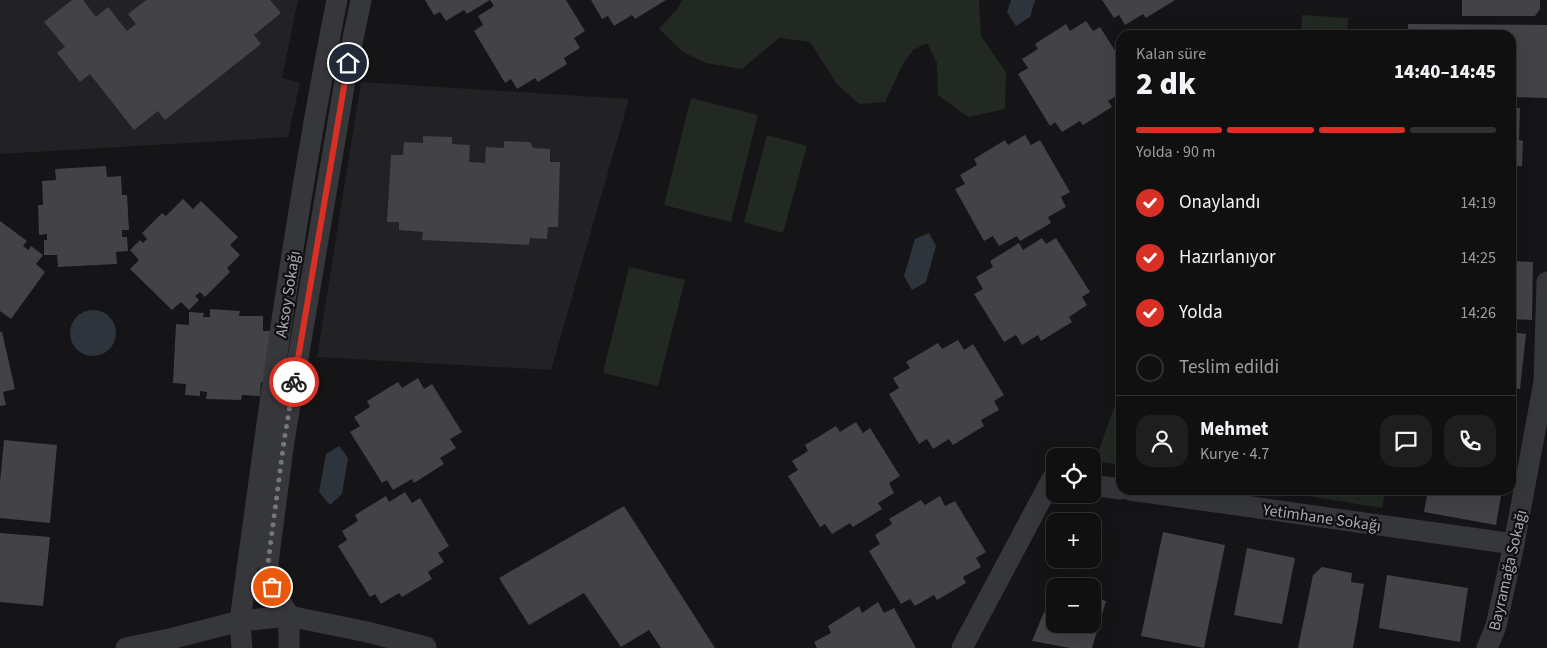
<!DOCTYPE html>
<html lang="tr">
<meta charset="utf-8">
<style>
body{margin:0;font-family:"Source Sans 3",sans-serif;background:#1e1e1f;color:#f1f3f6;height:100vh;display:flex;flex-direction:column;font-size:19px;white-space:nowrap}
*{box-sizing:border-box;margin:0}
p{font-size:16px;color:#9c9d9f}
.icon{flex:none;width:28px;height:28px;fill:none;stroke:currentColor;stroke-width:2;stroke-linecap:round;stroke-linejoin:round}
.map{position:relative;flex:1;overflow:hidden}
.side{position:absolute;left:1116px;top:30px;width:400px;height:465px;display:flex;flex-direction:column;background:#101011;border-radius:15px;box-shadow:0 5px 20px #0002,0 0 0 1px #303031}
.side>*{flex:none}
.tools{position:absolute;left:1046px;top:448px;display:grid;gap:10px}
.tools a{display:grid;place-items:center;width:55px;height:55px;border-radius:10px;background:#101011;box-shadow:0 5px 20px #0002,0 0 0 1px #303031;font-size:25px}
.pin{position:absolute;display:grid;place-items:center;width:42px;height:42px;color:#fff;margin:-21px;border:2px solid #fff;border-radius:50%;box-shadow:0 1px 5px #0007}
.courier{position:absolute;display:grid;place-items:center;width:50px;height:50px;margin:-25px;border:4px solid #d93025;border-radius:50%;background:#fff;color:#222;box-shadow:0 1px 6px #0007}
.headline em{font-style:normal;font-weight:800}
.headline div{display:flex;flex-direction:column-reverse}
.headline{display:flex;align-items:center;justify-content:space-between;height:85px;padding:0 20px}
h1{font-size:32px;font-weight:800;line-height:38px}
.bar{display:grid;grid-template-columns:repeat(4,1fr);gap:8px 5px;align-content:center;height:60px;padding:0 20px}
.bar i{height:6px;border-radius:4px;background:#303031}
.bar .on{background:#d93025}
.bar p{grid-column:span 4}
.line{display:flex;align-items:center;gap:12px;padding:0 20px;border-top:1px solid #303031}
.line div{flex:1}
.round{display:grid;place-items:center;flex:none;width:52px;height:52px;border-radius:15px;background:#1e1e1f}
ol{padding:0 20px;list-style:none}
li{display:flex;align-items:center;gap:15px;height:55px}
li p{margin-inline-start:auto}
li .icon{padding:5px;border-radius:50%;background:#d93025;color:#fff;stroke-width:4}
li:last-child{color:#9c9d9f}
li i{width:28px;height:28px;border:2px solid #303031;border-radius:50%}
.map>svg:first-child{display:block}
</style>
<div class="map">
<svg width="1547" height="648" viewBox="0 0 1547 648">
<rect width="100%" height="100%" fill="#151517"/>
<!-- built -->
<g fill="#222124">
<path d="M 0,0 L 298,0 L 282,78 L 300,83 L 288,137 L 0,154 Z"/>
<path d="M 361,82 L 629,99 L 551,370 L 317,357 Z"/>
</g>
<!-- green -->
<g fill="#222923">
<path d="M 682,0 L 979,0 L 981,36 L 1006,72 L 1005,109 L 968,117 L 938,95 L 937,63 L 927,43 L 913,50 L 903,64 L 885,102 L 859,104 L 837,84 L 810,42 L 779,38 L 742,69 L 706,63 L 683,52 L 659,29 L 678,8 Z"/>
<path d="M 1302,15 L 1348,18 L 1347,35 L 1301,35 Z"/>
<path d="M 691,98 L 758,115 L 731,222 L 664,205 Z"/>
<path d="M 767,135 L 807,146 L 783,233 L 744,222 Z"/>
<path d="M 629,267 L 685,280 L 658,386 L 603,373 Z"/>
<path d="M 1121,388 L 1121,465 L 1095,461 Z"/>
<path d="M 1272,490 L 1385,490 L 1382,508 Z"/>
</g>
<!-- water -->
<g fill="#2e343c">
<path d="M 1011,0 L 1035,0 L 1030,17 L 1016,26 L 1007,12 Z"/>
<path d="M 929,233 L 936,246 L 926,282 L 912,290 L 904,276 L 915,239 Z"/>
<circle cx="93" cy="333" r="23"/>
<path d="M 339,446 L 348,458 L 342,494 L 330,505 L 319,492 L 326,454 Z"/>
</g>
<!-- building -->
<g fill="#424247">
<path d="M 72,0 L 83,0 L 96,17 L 108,7 L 127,31 L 136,24 L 128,14 L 146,0 L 270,0 L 281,13 L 254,35 L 261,44 L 165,120 L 158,111 L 134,130 L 90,74 L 80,82 L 57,53 L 65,47 L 44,22 Z"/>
<path d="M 425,0 L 490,0 L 467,14 L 464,10 L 446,21 L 440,12 L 434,15 Z"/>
<path d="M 490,0 L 566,0 L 585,31 L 574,38 L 580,48 L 564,58 L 567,64 L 538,82 L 535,78 L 517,89 L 511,79 L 505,83 L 474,31 L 483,25 L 478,16 L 494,6 Z"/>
<path d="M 591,0 L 666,0 L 635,19 L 632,15 L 614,26 L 608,16 L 602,19 Z"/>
<path d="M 1102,0 L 1175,0 L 1146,18 L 1143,14 L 1125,25 L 1119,15 L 1114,18 Z"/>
<path d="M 1462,0 L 1540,0 L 1540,9 L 1535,16 L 1462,16 Z"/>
<path d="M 1086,21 L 1093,31 L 1100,27 L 1121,60 L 1121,80 L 1118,82 L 1121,86 L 1121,93 L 1108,101 L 1112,107 L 1083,125 L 1080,121 L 1062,132 L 1055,122 L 1050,126 L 1018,74 L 1028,68 L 1022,59 L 1038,49 L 1035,44 L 1066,24 L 1070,31 Z"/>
<path d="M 1408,24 L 1547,25 L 1547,98 L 1511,97 L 1511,35 L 1408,35 Z"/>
<path d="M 1511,108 L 1520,108 L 1519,140 L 1523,141 L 1522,166 L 1513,166 L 1511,171 Z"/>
<path d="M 1025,135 L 1031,145 L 1040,140 L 1070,192 L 1061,197 L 1066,207 L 1048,217 L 1051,223 L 1020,241 L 1017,236 L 999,246 L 993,236 L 984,241 L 955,189 L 965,184 L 960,175 L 977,165 L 974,159 L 1005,140 L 1008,145 Z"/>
<path d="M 423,136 L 452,137 L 452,144 L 470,145 L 469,162 L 485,163 L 486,147 L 504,148 L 504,141 L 530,142 L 533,148 L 550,149 L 550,162 L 560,162 L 558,227 L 548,227 L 547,239 L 530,238 L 529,245 L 422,240 L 423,232 L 399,230 L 399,222 L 387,222 L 391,155 L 403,155 L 404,142 L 423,143 Z"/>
<path d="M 106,166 L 107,177 L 121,176 L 122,195 L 127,195 L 129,230 L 122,230 L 122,237 L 127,237 L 128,251 L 116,252 L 117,264 L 58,267 L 57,255 L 44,255 L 44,240 L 47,240 L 47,234 L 39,235 L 38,205 L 43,205 L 42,181 L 56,180 L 55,169 Z"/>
<rect x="1511" y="191" width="5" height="50"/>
<path d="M 183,199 L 193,209 L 201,201 L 238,237 L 230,245 L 240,255 L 227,268 L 230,272 L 205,297 L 200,292 L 195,296 L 199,300 L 189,310 L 181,302 L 172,310 L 130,269 L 139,260 L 130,250 L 140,240 L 143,243 L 147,239 L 142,233 L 162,213 L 166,216 Z"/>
<path d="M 0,221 L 27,241 L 23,246 L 28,250 L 31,246 L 43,255 L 36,264 L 45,272 L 11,319 L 0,311 Z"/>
<path d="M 1042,238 L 1046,244 L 1056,238 L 1090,292 L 1082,297 L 1087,305 L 1069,317 L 1072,322 L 1041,341 L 1038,335 L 1022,345 L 1016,335 L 1004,342 L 974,294 L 983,289 L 976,277 L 993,267 L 990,261 L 1019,243 L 1023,250 Z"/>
<path d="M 1511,261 L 1533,262 L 1532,320 L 1511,319 Z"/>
<path d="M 210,309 L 240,311 L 239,316 L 263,316 L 263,331 L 275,331 L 272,383 L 261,382 L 260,396 L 242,395 L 241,400 L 206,399 L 207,392 L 200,391 L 200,396 L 185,395 L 186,384 L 173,383 L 176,324 L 189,325 L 189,312 L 204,313 L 203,317 L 210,317 Z"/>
<path d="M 0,332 L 2,332 L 15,389 L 3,392 L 6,405 L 0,406 Z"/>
<path d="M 1511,332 L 1526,334 L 1520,389 L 1511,388 Z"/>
<path d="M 958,340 L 964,350 L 973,344 L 1004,395 L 994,401 L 999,410 L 981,420 L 984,426 L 953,445 L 949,439 L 933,449 L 927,439 L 919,444 L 889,394 L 899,388 L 893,378 L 910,368 L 906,362 L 938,343 L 942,349 Z"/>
<path d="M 418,378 L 424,389 L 432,384 L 462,432 L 450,439 L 456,448 L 440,458 L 444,464 L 414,483 L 412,479 L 393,490 L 387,480 L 382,483 L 350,432 L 360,426 L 354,417 L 370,407 L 367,401 L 398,382 L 402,388 Z"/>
<path d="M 856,422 L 863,433 L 870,428 L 900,476 L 889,483 L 894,493 L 878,503 L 882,509 L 853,527 L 850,523 L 832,534 L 825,524 L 820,527 L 788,476 L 798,470 L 792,461 L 808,451 L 805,445 L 836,426 L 840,432 Z"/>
<path d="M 4,440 L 57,445 L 50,523 L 0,518 L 0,482 Z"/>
<path d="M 1428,490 L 1502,490 L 1496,525 L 1424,512 Z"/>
<path d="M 405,492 L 412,503 L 420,498 L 449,546 L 438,553 L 444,562 L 428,572 L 432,579 L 402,597 L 399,593 L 381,604 L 375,594 L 370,597 L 338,546 L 347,540 L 342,531 L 358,521 L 355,515 L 386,496 L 389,502 Z"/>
<path d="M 940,496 L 945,506 L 955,501 L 986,552 L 976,558 L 981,567 L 963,577 L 966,583 L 937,600 L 934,595 L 915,606 L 910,599 L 901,604 L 869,551 L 880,544 L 875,535 L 892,524 L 889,519 L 921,500 L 925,505 Z"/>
<path d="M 624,506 L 715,648 L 661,648 L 649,630 L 621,647 L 584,593 L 529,625 L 499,578 Z"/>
<path d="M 1163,532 L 1225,545 L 1204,648 L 1141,636 Z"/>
<path d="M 0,533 L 50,537 L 43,606 L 0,602 Z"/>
<path d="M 1247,548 L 1295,558 L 1282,624 L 1234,615 Z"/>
<path d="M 1322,567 L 1352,573 L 1351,582 L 1364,584 L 1353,648 L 1298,648 L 1313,575 Z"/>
<path d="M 1387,575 L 1468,588 L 1460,642 L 1379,628 Z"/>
<path d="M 1092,597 L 1106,601 L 1092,648 L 1070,648 L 1032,641 L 1044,612 L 1055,606 L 1055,624 L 1092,624 Z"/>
<path d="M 878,602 L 884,613 L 894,608 L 916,648 L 817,648 L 814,642 L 831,633 L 828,626 L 859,606 L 862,613 Z"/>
</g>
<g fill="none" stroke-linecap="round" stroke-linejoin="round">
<!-- minor -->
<g stroke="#36373b" stroke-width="21">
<path d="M 1092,485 L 1121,489"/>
<path d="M 1130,490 L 1514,544"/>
<path d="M 126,648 L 174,638 L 240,621 L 289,616 L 367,632 L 426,647"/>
<path d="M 242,648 L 240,621 C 268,413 296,205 337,0"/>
<path d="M 289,648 L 289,616 L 272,587 L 268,563 L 284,441 L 348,63 L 361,0"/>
<path d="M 962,648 L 1052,479 L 1055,479"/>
<path d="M 1487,648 L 1496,626 L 1514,544 L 1544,382 L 1547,282"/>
</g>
</g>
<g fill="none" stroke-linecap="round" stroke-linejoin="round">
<!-- done -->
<path stroke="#75767e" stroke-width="5" stroke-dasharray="0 9" d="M 272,587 L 268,563 L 284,441 L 294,382"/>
<!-- route -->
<path stroke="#d93025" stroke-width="6" d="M 294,382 L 348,63"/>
</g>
<g text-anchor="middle" stroke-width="4.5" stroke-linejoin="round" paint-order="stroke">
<!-- street labels -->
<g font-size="16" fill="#a8abb6" stroke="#101012">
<text transform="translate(287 294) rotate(-81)" y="6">Aksoy Sokağı</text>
<text transform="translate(1322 517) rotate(8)" y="6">Yetimhane Sokağı</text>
<text transform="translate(1507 570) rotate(-77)" y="6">Bayramağa Sokağı</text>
</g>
</g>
</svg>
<div class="tools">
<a><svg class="icon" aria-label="locate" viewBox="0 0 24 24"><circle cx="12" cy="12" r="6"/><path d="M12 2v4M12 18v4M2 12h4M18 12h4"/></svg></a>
<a>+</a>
<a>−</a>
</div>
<div class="pin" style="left:272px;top:587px;background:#ea580c"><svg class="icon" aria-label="bag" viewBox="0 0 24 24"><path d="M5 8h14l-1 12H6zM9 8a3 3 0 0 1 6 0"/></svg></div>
<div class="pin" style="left:348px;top:63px;background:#1f2937"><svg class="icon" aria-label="home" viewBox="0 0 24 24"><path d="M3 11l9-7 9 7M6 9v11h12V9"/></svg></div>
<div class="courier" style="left:294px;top:382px"><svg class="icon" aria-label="bike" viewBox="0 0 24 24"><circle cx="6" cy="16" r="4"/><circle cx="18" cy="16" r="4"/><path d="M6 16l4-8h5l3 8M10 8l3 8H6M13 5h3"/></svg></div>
<section class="side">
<div class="headline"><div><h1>2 dk</h1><p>Kalan süre</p></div><em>14:40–14:45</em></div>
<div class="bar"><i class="on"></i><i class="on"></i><i class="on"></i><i></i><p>Yolda · 90 m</p></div>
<ol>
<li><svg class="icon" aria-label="check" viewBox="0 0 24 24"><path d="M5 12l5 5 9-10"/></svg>Onaylandı<p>14:19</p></li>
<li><svg class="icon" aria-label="check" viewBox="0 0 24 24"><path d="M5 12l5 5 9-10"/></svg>Hazırlanıyor<p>14:25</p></li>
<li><svg class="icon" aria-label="check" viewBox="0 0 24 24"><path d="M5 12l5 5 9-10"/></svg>Yolda<p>14:26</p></li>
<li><i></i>Teslim edildi</li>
</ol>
<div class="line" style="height:90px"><a class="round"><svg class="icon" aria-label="person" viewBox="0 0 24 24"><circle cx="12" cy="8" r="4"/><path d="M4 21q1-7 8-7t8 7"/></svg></a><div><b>Mehmet</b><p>Kurye · 4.7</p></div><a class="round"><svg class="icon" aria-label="chat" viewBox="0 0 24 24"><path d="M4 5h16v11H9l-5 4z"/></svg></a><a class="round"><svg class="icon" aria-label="phone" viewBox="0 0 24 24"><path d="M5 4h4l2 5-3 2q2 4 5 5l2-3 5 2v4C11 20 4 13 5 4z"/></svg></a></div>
</section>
</div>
